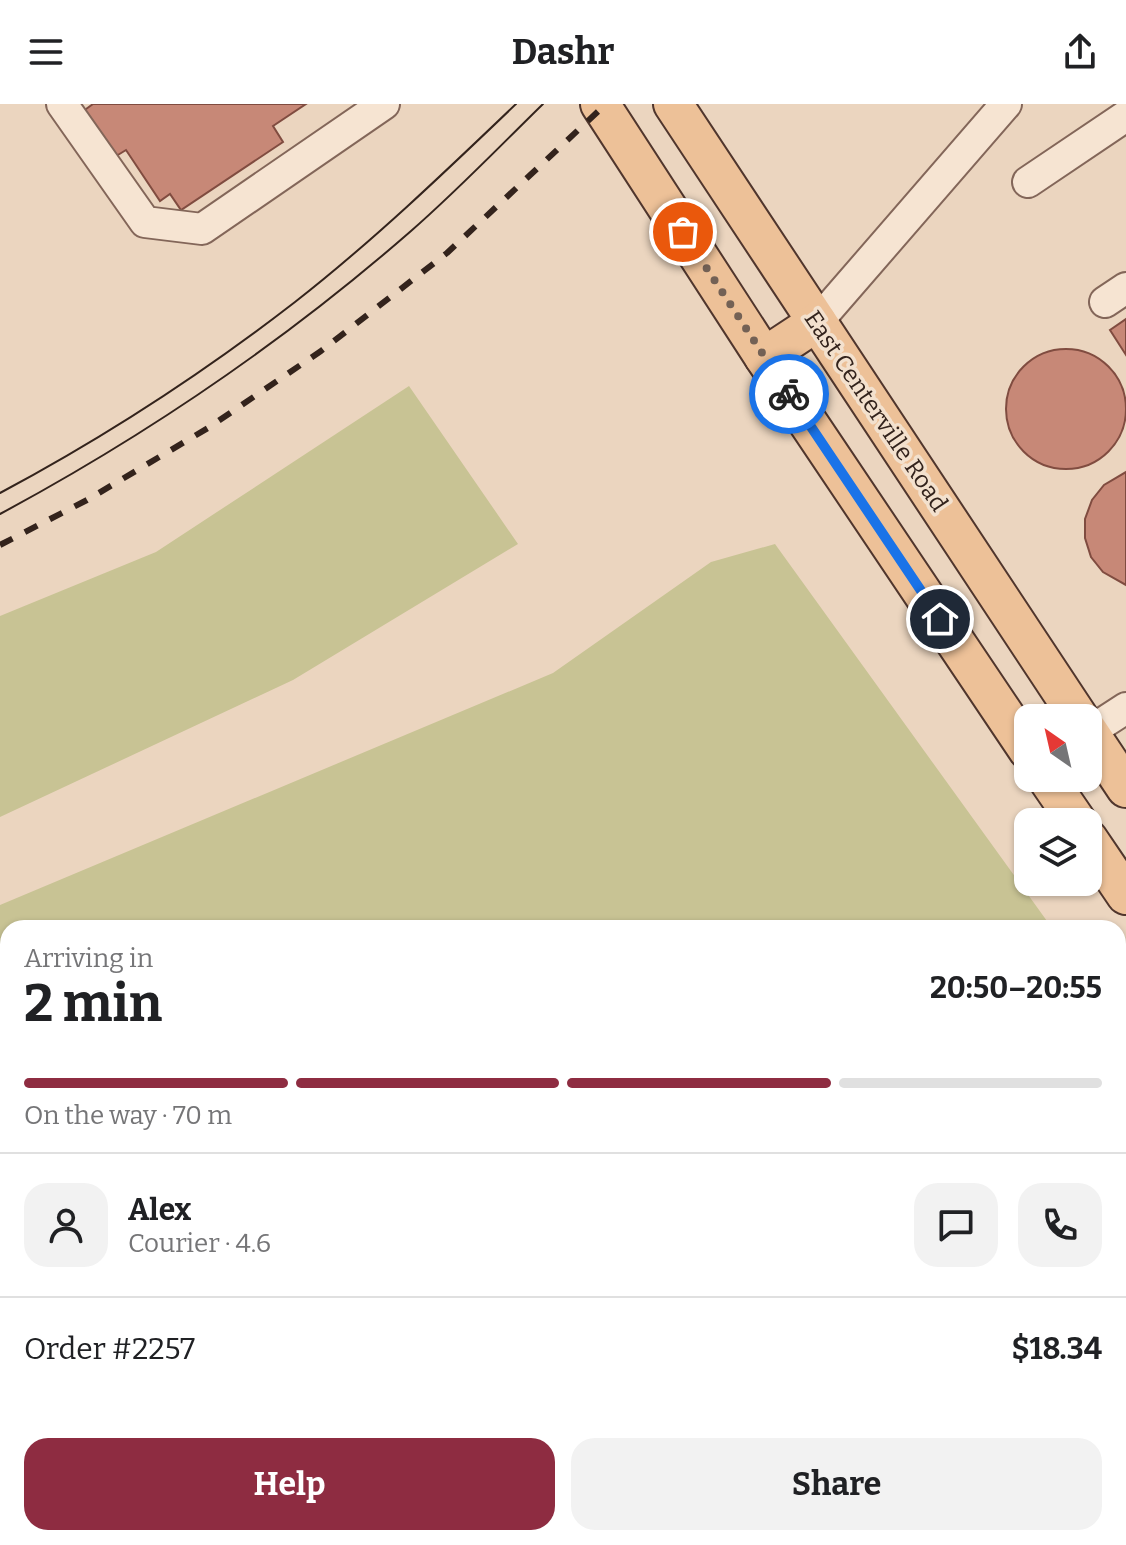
<!DOCTYPE html>
<meta charset="utf-8">
<style>
body{margin:0;font-family:Bitter,serif;background:#f2f2f2;color:#202124;height:100vh;display:flex;flex-direction:column;font-size:30px;white-space:nowrap}
*{box-sizing:border-box;margin:0}
p{font-size:26px;color:#757577}
.icon{flex:none;width:44px;height:44px;fill:none;stroke:currentColor;stroke-width:2;stroke-linecap:round;stroke-linejoin:round}
.map{position:relative;flex:1;overflow:hidden}
.details{position:absolute;left:0px;top:816px;width:1126px;height:626px;display:flex;flex-direction:column;background:#fff;border-radius:24px 24px 0 0;box-shadow:0 2px 6px #0004}
.details>*{flex:none}
.needle{width:52px;rotate:326deg}
.buttons{position:absolute;left:1014px;top:600px;display:grid;gap:16px}
.buttons a{display:grid;place-items:center;width:88px;height:88px;border-radius:16px;background:#fff;box-shadow:0 2px 6px #0004;font-size:40px}
.pin{position:absolute;display:grid;place-items:center;width:68px;height:68px;color:#fff;margin:-34px;border:4px solid #fff;border-radius:50%;box-shadow:0 2px 8px #0007}
.courier{position:absolute;display:grid;place-items:center;width:80px;height:80px;margin:-40px;border:6px solid #1a73e8;border-radius:50%;background:#fff;color:#222;box-shadow:0 2px 10px #0007}
.overview em{font-style:normal;font-weight:700}
.overview div{display:flex;flex-direction:column-reverse}
.overview{display:flex;align-items:center;justify-content:space-between;height:136px;padding:0 24px}
h1{font-size:52px;font-weight:700;line-height:60px}
.bar{display:grid;grid-template-columns:repeat(4,1fr);gap:12px 8px;align-content:center;height:96px;padding:0 24px}
.bar i{height:10px;border-radius:6px;background:#e0e0e0}
.bar .selected{background:#8e2c41}
.bar p{grid-column:span 4}
.line{display:flex;align-items:center;gap:20px;padding:0 24px;border-top:2px solid #e0e0e0}
.line div{flex:1}
.round{display:grid;place-items:center;flex:none;width:84px;height:84px;border-radius:24px;background:#f2f2f2}
.button{display:flex;gap:16px;margin-top:auto;padding:16px 24px}
.button a{flex:1;height:92px;border-radius:24px;background:#8e2c41;color:#fff;font-size:32px;font-weight:700;line-height:92px;text-align:center}
.button a+a{background:#f2f2f2;color:#202124}
header{display:flex;justify-content:space-between;align-items:center;height:104px;padding:0 24px;background:#fff;font-size:36px;font-weight:700}
.map>svg:first-child{display:block}
</style>
<header><svg class="icon" aria-label="menu" viewBox="0 0 24 24"><path d="M4 6h16M4 12h16M4 18h16"/></svg>Dashr<svg class="icon" aria-label="share" viewBox="0 0 24 24"><path d="M12 15V3M7 8l5-5 5 5M5 13v7h14v-7"/></svg></header>
<div class="map">
<svg width="1126" height="1441" viewBox="0 0 1126 1441">
<rect width="100%" height="100%" fill="#ebd5bf"/>
<!-- green -->
<g fill="#c8c394">
<path d="M 409,282 L 518,440 L 293,576 L 0,713 L 0,512 L 156,448 Z"/>
<path d="M 775,440 L 1052,824 L 8,824 L 8,1311 L 0,1315 L 0,801 L 553,569 L 711,458 Z"/>
<path d="M 1118,916 L 1126,927 L 1126,1409 L 1118,1399 Z"/>
</g>
<g fill="none" stroke-linecap="round" stroke-linejoin="round">
<!-- stream -->
<g stroke="#6a8a7b" stroke-width="7">
<path d="M 1118,1008 L 1126,1008"/>
<path d="M 0,1204 L 8,1201"/>
</g>
</g>
<!-- building -->
<g fill="#c78877" stroke="#804c40" stroke-width="2">
<path d="M 93,0 L 306,0 L 273,22 L 283,38 L 181,106 L 170,90 L 160,97 L 126,46 L 113,54 L 82,8 Z"/>
<path d="M 1126,215 L 1126,251 L 1110,226 Z"/>
<circle cx="1066" cy="305" r="60"/>
<path d="M 1126,368 L 1126,481 L 1103,468 L 1091,453 L 1085,434 L 1085,415 L 1092,396 L 1104,381 Z"/>
<path d="M 0,1374 L 8,1378 L 8,1429 L 0,1426 Z"/>
<path d="M 574,1434 L 623,1434 L 622,1441 L 573,1441 Z"/>
<path d="M 632,1434 L 680,1434 L 679,1441 L 631,1441 Z"/>
<path d="M 690,1434 L 738,1434 L 737,1441 L 688,1441 Z"/>
<path d="M 746,1434 L 795,1434 L 794,1441 L 745,1441 Z"/>
<path d="M 803,1434 L 854,1434 L 853,1441 L 802,1441 Z"/>
<path d="M 1023,1434 L 1077,1434 L 1076,1441 L 1022,1441 Z"/>
</g>
<g fill="none" stroke-linecap="round" stroke-linejoin="round">
<defs>
<g id="minor">
<path d="M 62,0 L 145,118 L 202,125 L 384,0"/>
<path d="M 1028,78 L 1126,12"/>
<path d="M 1105,198 L 1126,184"/>
<path d="M 817,218 L 1006,0"/>
<path d="M 1089,628 L 1126,604"/>
<path d="M 924,1441 L 927,1434"/>
</g>
<g id="major">
<path d="M 600,0 L 764,253 L 1028,646"/>
<path d="M 673,0 L 1079,614"/>
<path d="M 764,253 L 817,218"/>
<path d="M 1088,627 L 1126,684"/>
<path d="M 1047,674 L 1077,718"/>
<path d="M 1088,735 L 1126,791"/>
</g>
</defs>
<!-- minor casing -->
<use href="#minor" stroke="#836659" stroke-width="34"/>
<!-- major casing -->
<use href="#major" stroke="#50362d" stroke-width="42"/>
<!-- minor -->
<use href="#minor" stroke="#f6e4d2" stroke-width="30"/>
<!-- major -->
<use href="#major" stroke="#edc198" stroke-width="38"/>
<!-- tram -->
<g stroke="#33231c" stroke-width="2">
<path d="M 0,389 C 103,334 202,270 295,198 C 373,137 445,68 516,0"/>
<path d="M 0,410 C 147,331 285,237 411,127 C 457,87 500,42 543,0"/>
</g>
<!-- rail -->
<path stroke="#33231c" stroke-width="6" stroke-dasharray="14 14" stroke-linecap="butt" d="M 0,441 L 87,396 L 208,324 L 321,247 L 447,149 L 606,0"/>
</g>
<g fill="none" stroke-linecap="round" stroke-linejoin="round">
<!-- done -->
<path stroke="#736155" stroke-width="8" stroke-dasharray="0 14.4" d="M 683,128 L 789,290"/>
<!-- route -->
<path stroke="#1a73e8" stroke-width="10" d="M 789,290 L 940,515"/>
</g>
<g text-anchor="middle" stroke-width="7" stroke-linejoin="round" paint-order="stroke">
<!-- street labels -->
<g font-size="24" fill="#33231c" stroke="#f3e1ce">
<text transform="translate(876 307) rotate(56)" y="8">East Centerville Road</text>
</g>
</g>
</svg>
<div class="buttons">
<a><svg class="needle" viewBox="-14 -14 28 28"><path d="M0-13l5 13h-10z" fill="#e53935"/><path d="M0 13l5-13h-10z" fill="#757577"/></svg></a>
<a><svg class="icon" aria-label="layers" viewBox="0 0 24 24"><path d="M12 4l9 5-9 5-9-5zM3 14l9 5 9-5"/></svg></a>
</div>
<div class="pin" style="left:683px;top:128px;background:#ea580c"><svg class="icon" aria-label="bag" viewBox="0 0 24 24"><path d="M5 8h14l-1 12H6zM9 8a3 3 0 0 1 6 0"/></svg></div>
<div class="pin" style="left:940px;top:515px;background:#1f2937"><svg class="icon" aria-label="home" viewBox="0 0 24 24"><path d="M3 11l9-7 9 7M6 9v11h12V9"/></svg></div>
<div class="courier" style="left:789px;top:290px"><svg class="icon" aria-label="bike" viewBox="0 0 24 24"><circle cx="6" cy="16" r="4"/><circle cx="18" cy="16" r="4"/><path d="M6 16l4-8h5l3 8M10 8l3 8H6M13 5h3"/></svg></div>
<section class="details">
<div class="overview"><div><h1>2 min</h1><p>Arriving in</p></div><em>20:50–20:55</em></div>
<div class="bar"><i class="selected"></i><i class="selected"></i><i class="selected"></i><i></i><p>On the way · 70 m</p></div>
<div class="line" style="height:144px"><a class="round"><svg class="icon" aria-label="person" viewBox="0 0 24 24"><circle cx="12" cy="8" r="4"/><path d="M4 21q1-7 8-7t8 7"/></svg></a><div><b>Alex</b><p>Courier · 4.6</p></div><a class="round"><svg class="icon" aria-label="chat" viewBox="0 0 24 24"><path d="M4 5h16v11H9l-5 4z"/></svg></a><a class="round"><svg class="icon" aria-label="phone" viewBox="0 0 24 24"><path d="M5 4h4l2 5-3 2q2 4 5 5l2-3 5 2v4C11 20 4 13 5 4z"/></svg></a></div>
<div class="line" style="height:104px"><div>Order #2257</div><b>$18.34</b></div>
<div class="button"><a>Help</a><a>Share</a></div>
</section>
</div>
